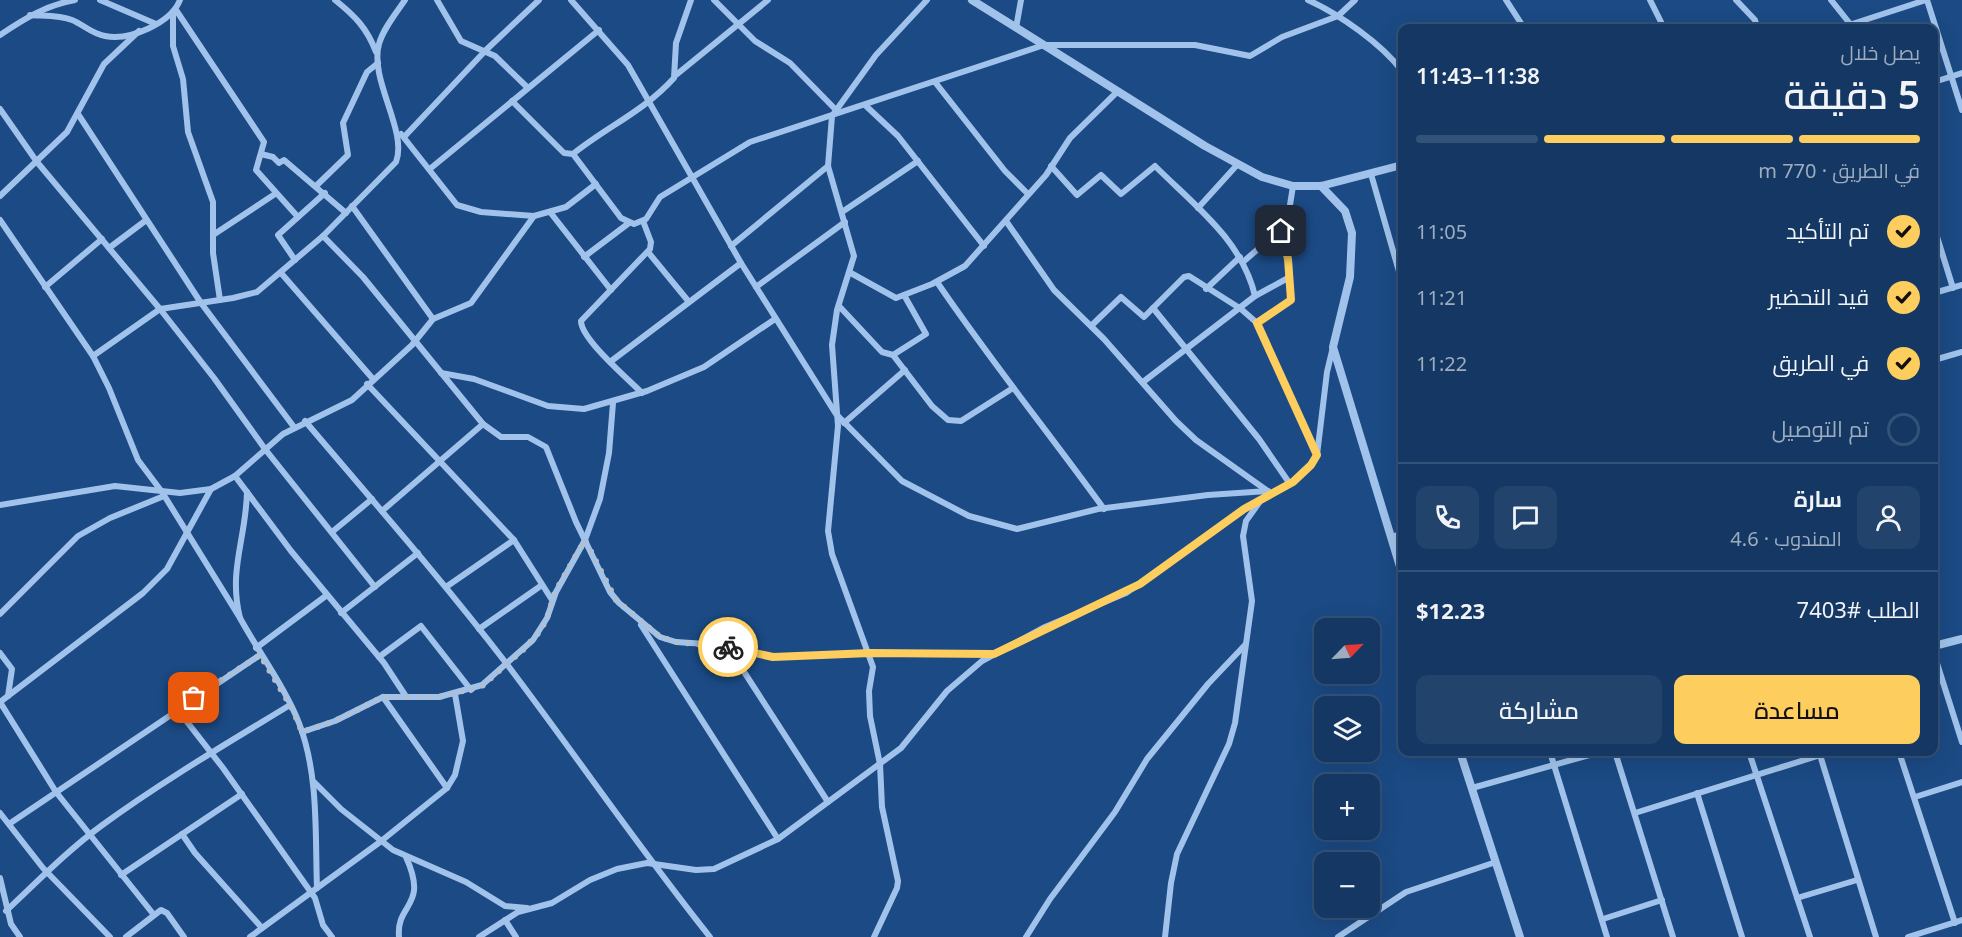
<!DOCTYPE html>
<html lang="ar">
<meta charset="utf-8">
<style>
body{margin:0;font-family:"Noto Sans",Cairo,sans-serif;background:#21436c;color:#f1f3f6;direction:rtl;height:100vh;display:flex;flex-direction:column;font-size:22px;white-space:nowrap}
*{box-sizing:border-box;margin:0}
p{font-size:20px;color:#9dacbe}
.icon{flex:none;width:33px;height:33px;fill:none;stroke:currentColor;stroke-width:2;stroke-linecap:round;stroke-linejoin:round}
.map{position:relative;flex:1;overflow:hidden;direction:ltr}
.drawer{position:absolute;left:1398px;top:24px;width:540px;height:732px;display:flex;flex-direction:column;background:#143863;border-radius:12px;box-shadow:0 6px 24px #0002,0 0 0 2px #335278;direction:rtl}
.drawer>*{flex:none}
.needle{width:39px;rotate:65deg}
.tools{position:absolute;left:1314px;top:618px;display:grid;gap:12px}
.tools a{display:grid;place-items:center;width:66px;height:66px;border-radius:12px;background:#143863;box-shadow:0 6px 24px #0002,0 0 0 2px #335278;font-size:30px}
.pin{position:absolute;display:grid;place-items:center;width:51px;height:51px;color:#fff;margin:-26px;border-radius:12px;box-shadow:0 3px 9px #0006}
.courier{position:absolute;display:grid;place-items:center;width:60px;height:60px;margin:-30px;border:4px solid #fdcd5d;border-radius:50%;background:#fff;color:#222;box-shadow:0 2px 8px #0007}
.summary em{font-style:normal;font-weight:600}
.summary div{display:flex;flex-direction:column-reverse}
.summary{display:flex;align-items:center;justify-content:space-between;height:102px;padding:0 18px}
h1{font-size:39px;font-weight:600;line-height:45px}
.bar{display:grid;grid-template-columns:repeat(4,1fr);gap:9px 6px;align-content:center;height:72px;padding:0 18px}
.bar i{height:8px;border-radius:4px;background:#335278}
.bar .active{background:#fdcd5d}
.bar p{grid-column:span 4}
.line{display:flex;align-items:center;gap:15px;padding:0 18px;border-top:2px solid #335278}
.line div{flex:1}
.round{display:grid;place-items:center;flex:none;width:63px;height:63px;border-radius:12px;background:#21436c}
ol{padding:0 18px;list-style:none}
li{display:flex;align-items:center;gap:18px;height:66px}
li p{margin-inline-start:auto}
li .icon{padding:6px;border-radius:50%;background:#fdcd5d;color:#111;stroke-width:4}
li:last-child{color:#9dacbe}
li i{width:33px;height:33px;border:3px solid #335278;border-radius:50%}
.action{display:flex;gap:12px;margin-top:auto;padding:12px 18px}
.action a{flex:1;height:69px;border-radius:12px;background:#fdcd5d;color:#111;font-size:24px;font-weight:600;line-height:69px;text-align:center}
.action a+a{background:#21436c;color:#f1f3f6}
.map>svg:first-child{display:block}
</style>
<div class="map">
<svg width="1962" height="937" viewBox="0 0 1962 937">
<rect width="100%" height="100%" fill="#1b4a84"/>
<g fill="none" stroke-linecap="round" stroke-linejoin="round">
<!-- minor -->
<g stroke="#a1c3eb" stroke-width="6">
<path d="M 100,0 L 156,24"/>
<path d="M 335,0 C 355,16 367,28 376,52"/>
<path d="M 437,0 L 461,41 L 495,56 L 528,88"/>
<path d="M 571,0 L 628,65 L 741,263 L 836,414 L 902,481 L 969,516 L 1017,529 L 1098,509 L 1208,495 L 1268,491"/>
<path d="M 714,0 L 755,41 L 790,63 L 836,110"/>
<path d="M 1308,0 C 1339,14 1382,44 1402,71"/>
<path d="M 1506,0 L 1524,28"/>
<path d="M 1650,0 L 1664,28"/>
<path d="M 1736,0 L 1755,20 L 1757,28"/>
<path d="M 1831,0 L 1851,25"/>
<path d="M 1927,0 L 1962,110"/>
<path d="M 176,10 L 264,142 L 256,170 L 298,217"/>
<path d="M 173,14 L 173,46 L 183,79 L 188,132 L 213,202 L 213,253 L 220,300"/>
<path d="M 30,15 C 43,16 60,15 72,20 C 84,25 92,34 105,36 C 130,41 171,23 180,0"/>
<path d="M 1016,28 L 1021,0"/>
<path d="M 1840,28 L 1926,0"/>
<path d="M 0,35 C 24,19 46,5 75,0"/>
<path d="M 676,75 L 768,0"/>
<path d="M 935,82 L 1005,171 L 1028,194"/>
<path d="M 1934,82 L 1962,73"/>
<path d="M 512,101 L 564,153 L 573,154 C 608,126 643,112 674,78 L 676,43 L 691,0"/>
<path d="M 865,105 L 898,136 L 984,246"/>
<path d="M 0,109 L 37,162 L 160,309 L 214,378 L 265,449 L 375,587"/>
<path d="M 78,114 L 201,303 L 294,427"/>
<path d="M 401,134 L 457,205 L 481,212 L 534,216"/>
<path d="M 404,137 L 486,50 L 539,0"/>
<path d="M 261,154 L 273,157 L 279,163 L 284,160 L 346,213"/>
<path d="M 573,154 L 621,218 L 634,224 L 646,219 L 660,197 L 750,142 L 1044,45 L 1195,45 L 1250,56 L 1282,37 L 1338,16 L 1355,0"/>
<path d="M 1051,166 L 1077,195 L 1101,175 L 1121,194 L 1155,166 C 1194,205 1242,240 1255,296"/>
<path d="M 431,168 L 599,30"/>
<path d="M 1371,174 L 1402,282"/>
<path d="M 316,186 L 348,155 L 343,123 L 367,72 L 378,63"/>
<path d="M 0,196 L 67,132 L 104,64 L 139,31"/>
<path d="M 352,206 L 433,319"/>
<path d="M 1198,208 L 1237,165"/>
<path d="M 550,212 L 611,290"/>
<path d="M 842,212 L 918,161"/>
<path d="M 0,220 L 93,356 L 109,388 L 138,460 L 162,492 L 240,618"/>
<path d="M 1006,221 L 1054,290 L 1104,339 L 1176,421 L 1196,440 L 1269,492"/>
<path d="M 1934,227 L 1953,288"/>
<path d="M 213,235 L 275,194"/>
<path d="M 323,236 L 363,277 L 483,424 L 501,437 L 528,437 L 546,447 L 576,522 L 610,592 L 619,603 L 660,637 L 676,642 L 721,645 L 773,657 L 870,653 L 991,654"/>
<path d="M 731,246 L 828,166"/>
<path d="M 109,248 L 145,221"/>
<path d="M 648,252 L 689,302"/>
<path d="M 584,257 L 629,223"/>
<path d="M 295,260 L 278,235 L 325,193"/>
<path d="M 1243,262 L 1287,224 L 1293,186"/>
<path d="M 849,272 L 896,298 L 932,284 L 965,266 L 1046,175 L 1070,138 L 1118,91"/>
<path d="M 281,273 L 373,379"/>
<path d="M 937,282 C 990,360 1049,433 1104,509"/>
<path d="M 45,287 L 102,239"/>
<path d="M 756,287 L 845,222"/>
<path d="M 1206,289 L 1240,257"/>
<path d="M 1934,293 L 1962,285"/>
<path d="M 839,306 L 882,352 L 893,355 L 932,406 L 948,420 L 961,421 L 1013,388"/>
<path d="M 1153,308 L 1259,439 L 1290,484"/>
<path d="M 1257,323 L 1317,455"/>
<path d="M 1091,326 L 1121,297 L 1144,317 L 1184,277 L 1189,276 L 1241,309 L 1257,323 L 1291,300 L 1288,259 L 1281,231"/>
<path d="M 893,355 L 926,334 L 904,295"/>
<path d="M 93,356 L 160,309 L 233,298 L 257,292 L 323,236 L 396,162 C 408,131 369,80 379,44 C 383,29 396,13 405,0"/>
<path d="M 1934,360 L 1962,352"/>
<path d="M 610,362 L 741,263"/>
<path d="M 441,373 L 474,379 L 548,406 L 584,409 L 647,391 L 704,367 L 775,319"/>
<path d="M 1143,382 L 1255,296 L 1288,278"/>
<path d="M 367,384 L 514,540 L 552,600"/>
<path d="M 642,393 C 628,379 581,339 581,321 L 650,249 L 651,242 L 643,221"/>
<path d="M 305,421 C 373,501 442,580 506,663 C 575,754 639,848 710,937"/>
<path d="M 844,423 L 905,370"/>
<path d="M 235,476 L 291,551 L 384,663 L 405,695"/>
<path d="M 247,492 C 246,539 228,570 240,618 C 258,651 286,689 299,723 C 319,775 315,834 317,888"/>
<path d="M 0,505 L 115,486 L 180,493 L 211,489 L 235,476 L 283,434 L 352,400 L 412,345 L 433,319 L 471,303 L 534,216 L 566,207 L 596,184"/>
<path d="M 382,511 L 483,424"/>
<path d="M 332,532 L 372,499"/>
<path d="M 1391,537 L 1402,534"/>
<path d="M 446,587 L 514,540"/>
<path d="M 341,613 L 418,553"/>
<path d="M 0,614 L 78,536 L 110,518 L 164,496"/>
<path d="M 641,625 L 778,839"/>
<path d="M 479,629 L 542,585"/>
<path d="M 728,647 L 828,802"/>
<path d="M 256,648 L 327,595"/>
<path d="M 0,653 L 12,669 L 8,696"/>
<path d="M 1934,654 L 1962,742"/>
<path d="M 379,657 L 421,626 L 471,690"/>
<path d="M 383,697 L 447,788"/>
<path d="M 0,702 L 143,593 L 167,569 L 211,489"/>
<path d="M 0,702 L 56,792 L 154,915"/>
<path d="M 177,709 L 223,768 L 315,898 L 323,925 L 332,937"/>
<path d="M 302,732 L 335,721 L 383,697 L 439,697 L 482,685 L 533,640 L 547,618 L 556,592 L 585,540 L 600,499 L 609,453 L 613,403"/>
<path d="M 1550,752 L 1607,937"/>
<path d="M 1615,752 L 1673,937"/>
<path d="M 1749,752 L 1810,937"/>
<path d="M 1899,752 L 1955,923"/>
<path d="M 1820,755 L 1876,937"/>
<path d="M 313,781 L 341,809 L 393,850 L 466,882 L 505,906 L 527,908"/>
<path d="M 1472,788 L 1600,752"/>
<path d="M 1697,793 L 1742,937"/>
<path d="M 1915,797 L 1962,782"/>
<path d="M 0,813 L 43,868 L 110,937"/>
<path d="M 1635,813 L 1830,752"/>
<path d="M 9,824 L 260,655"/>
<path d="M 182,834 L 195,853 L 262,928"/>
<path d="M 121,875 L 242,794"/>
<path d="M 0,878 L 11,924 L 20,937"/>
<path d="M 1797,898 L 1857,880"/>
<path d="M 6,911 C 37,882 67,851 101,826 C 161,782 226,744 290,705"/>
<path d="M 1603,919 L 1662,900"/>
<path d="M 505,920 L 516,937"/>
<path d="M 126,937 L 161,910 L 167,913 L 184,937"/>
<path d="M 250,937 L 380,842 L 447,788 L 455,775 L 463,741 L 455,694"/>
<path d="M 399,937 C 396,902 429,908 406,857"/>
<path d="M 479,937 L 518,912 L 552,903 L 590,880 L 617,869 L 647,863 L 696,870 L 714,869 L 778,839 L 901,748 L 947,691 L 982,661 L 1045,627 L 1126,593 L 1244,509 L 1261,500"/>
<path d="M 874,937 L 897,888 L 898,881 L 882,807 L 880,764 L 870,716 L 869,691 L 873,667 L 832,554 L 828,531 L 838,426 L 832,345 L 837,310 L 854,256 L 828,166 L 832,116 L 876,55 L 927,0"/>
<path d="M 1026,937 L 1050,899 L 1115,812 L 1147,759 L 1208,684 L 1245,645"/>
<path d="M 1165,937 L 1171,883 L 1177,854 L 1229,744 L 1235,723 L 1252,601 L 1243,536 L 1246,521 L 1261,500 L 1293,482 L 1311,465 L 1317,455 L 1327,372 L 1333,347"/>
<path d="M 1338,937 L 1406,892 L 1496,862"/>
<path d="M 1908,937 L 1962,920"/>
</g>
<!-- tertiary -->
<g stroke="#a1c3eb" stroke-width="8">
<path d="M 972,0 L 1205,146 L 1262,177 L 1293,186 L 1321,186 L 1402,165"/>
<path d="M 1321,186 L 1345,211 L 1352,233 L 1350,277 L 1333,347 L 1402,573"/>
<path d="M 1934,646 L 1962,639"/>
<path d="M 1460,752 L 1520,937"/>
</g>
</g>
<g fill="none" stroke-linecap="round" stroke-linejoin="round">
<!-- done -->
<path stroke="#afc0d4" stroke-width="6" stroke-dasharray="0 10.8" d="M 194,698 L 260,655 L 293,710 L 302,732 L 335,721 L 383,697 L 439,697 L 482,686 L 525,648 L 540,631 L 547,618 L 555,592 L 585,540 L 616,600 L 660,637 L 676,642 L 728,647"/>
<!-- route -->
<path stroke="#fdcd5d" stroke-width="8" d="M 728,647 L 773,657 L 870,653 L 994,654 L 1140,584 L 1244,509 L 1293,482 L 1311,465 L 1317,455 L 1257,323 L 1291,300 L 1288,259 L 1281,231"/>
</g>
</svg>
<div class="tools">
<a><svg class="needle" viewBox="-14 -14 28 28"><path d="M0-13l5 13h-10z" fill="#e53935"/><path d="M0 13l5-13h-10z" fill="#9dacbe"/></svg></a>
<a><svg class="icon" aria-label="layers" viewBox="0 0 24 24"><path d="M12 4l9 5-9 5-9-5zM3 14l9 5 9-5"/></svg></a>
<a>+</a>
<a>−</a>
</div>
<div class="pin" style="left:194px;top:698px;background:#ea580c"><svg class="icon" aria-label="bag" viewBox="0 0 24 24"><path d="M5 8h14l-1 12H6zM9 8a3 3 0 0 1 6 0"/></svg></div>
<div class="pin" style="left:1281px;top:231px;background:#1f2937"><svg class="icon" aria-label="home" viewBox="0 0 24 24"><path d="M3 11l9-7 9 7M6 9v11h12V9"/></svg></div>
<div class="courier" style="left:728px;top:647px"><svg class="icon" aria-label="bike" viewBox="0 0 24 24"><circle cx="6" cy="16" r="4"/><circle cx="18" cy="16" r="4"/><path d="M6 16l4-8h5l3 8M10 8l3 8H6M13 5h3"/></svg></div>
<section class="drawer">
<div class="summary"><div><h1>5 دقيقة</h1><p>يصل خلال</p></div><em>11:38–11:43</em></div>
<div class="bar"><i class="active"></i><i class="active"></i><i class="active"></i><i></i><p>في الطريق · 770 m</p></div>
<ol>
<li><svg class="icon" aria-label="check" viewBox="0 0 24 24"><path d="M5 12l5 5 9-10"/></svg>تم التأكيد<p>11:05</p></li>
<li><svg class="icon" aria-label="check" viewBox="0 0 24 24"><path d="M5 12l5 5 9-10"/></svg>قيد التحضير<p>11:21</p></li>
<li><svg class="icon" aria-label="check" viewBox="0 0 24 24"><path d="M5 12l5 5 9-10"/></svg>في الطريق<p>11:22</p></li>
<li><i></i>تم التوصيل</li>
</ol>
<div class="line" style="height:108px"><a class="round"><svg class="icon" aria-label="person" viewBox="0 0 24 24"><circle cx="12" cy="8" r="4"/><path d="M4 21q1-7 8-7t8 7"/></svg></a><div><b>سارة</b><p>المندوب · 4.6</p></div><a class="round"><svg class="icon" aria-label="chat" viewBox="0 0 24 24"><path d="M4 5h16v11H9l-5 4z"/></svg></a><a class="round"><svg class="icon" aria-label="phone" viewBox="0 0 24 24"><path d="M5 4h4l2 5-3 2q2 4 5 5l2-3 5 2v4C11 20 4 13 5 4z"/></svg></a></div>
<div class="line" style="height:78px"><div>الطلب #7403</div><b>$12.23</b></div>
<div class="action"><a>مساعدة</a><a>مشاركة</a></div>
</section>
</div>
